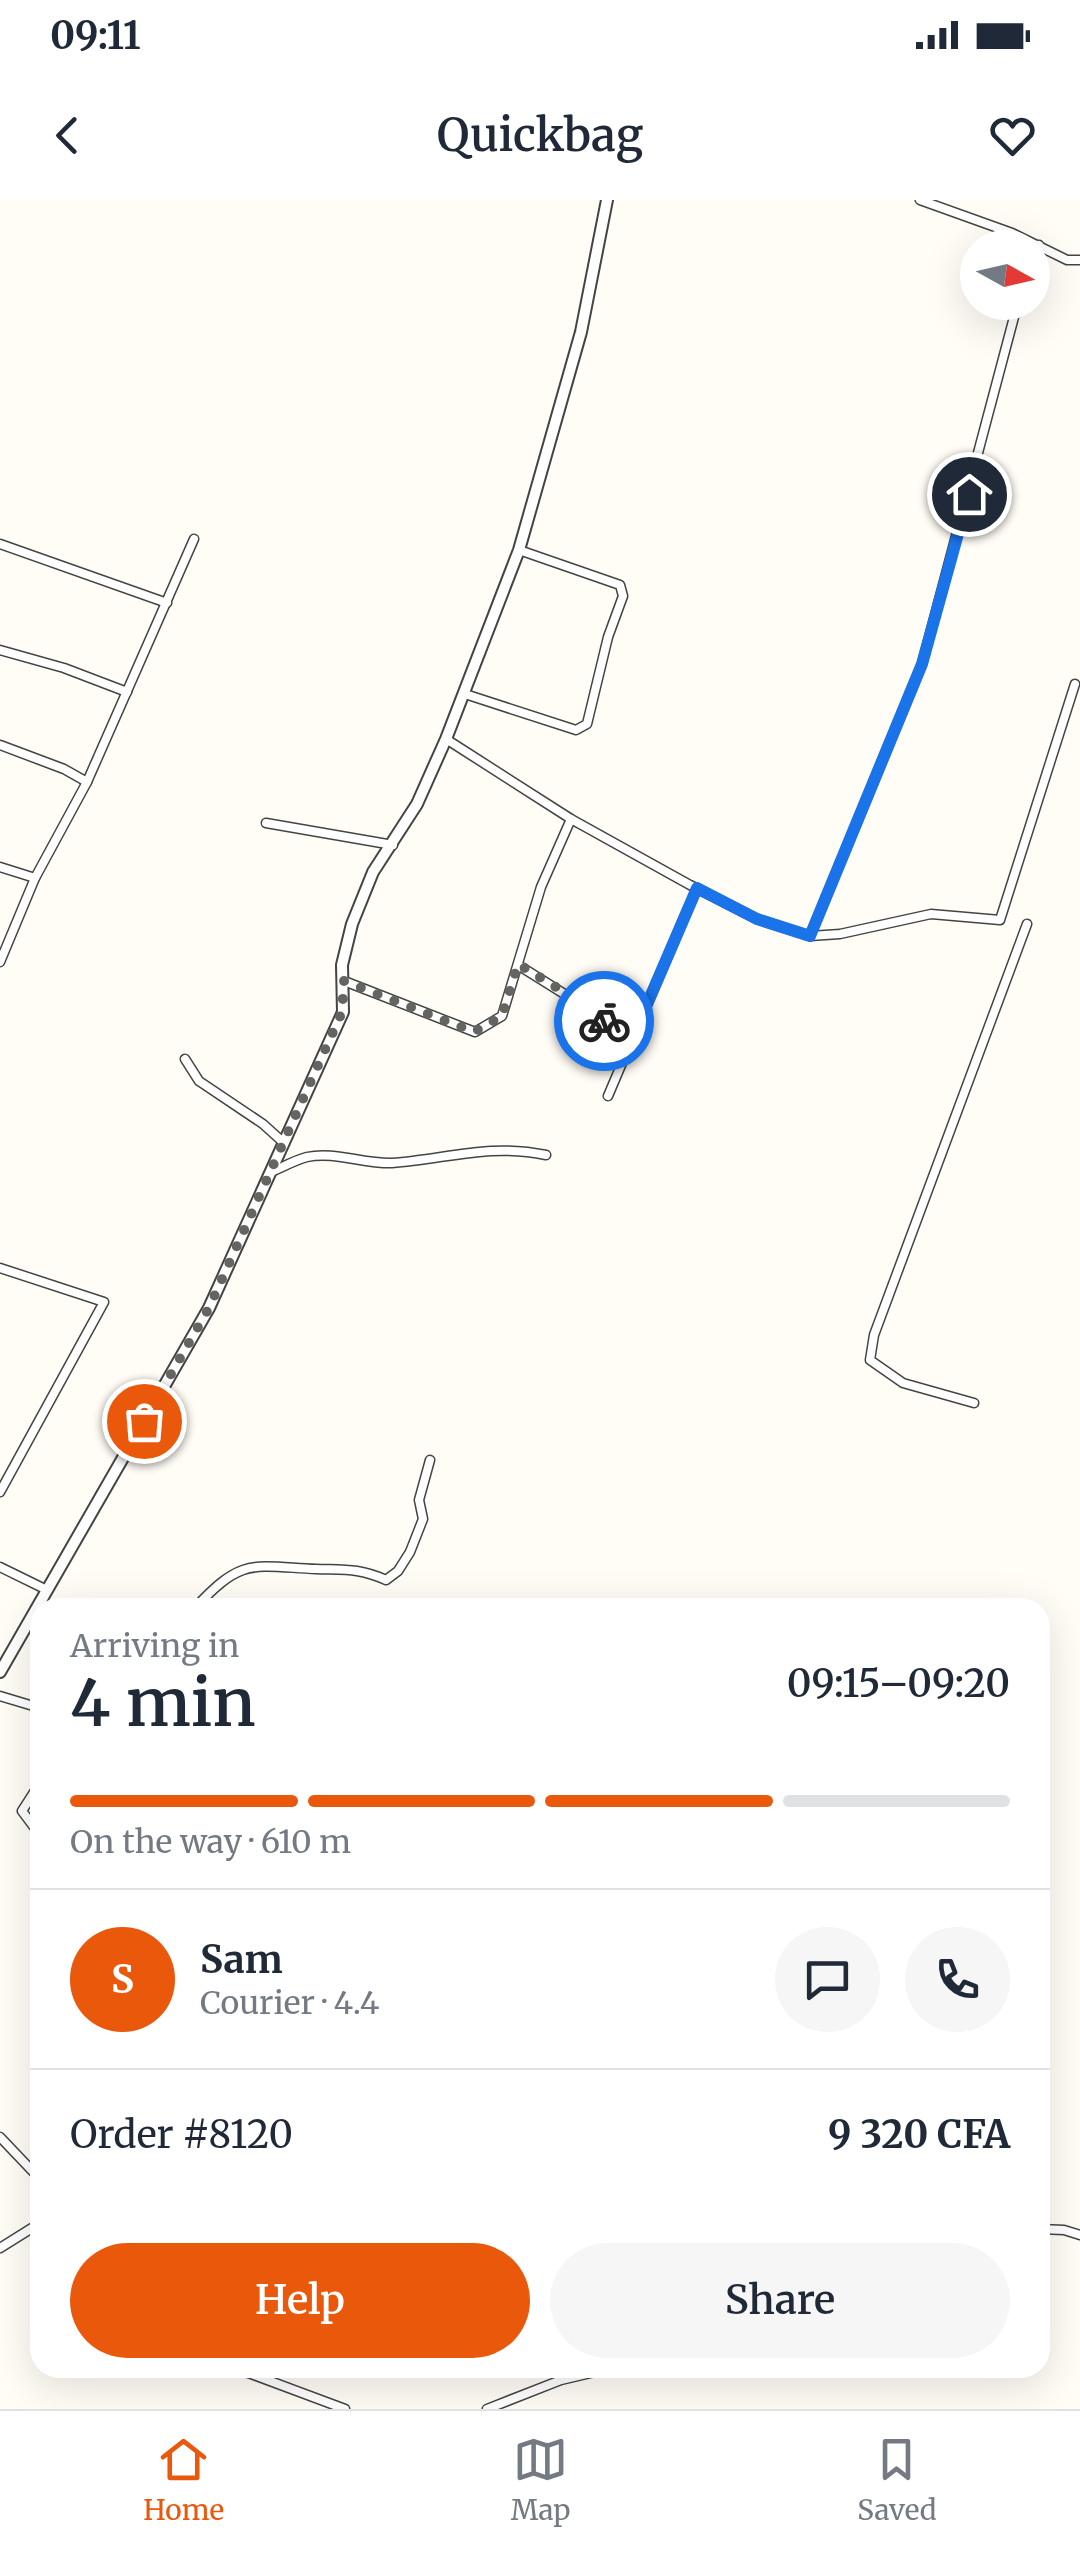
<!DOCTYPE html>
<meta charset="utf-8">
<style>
body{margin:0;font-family:Merriweather,serif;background:#f6f6f7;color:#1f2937;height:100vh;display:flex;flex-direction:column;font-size:38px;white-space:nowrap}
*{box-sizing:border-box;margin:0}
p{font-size:32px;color:#747a83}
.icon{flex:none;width:55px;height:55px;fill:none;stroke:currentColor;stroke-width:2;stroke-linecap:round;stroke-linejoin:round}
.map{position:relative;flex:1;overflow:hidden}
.sheet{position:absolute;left:30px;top:1398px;width:1020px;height:780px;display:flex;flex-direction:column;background:#fff;border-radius:30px;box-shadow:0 10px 40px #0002}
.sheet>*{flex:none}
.needle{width:65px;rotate:98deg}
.controls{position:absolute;left:960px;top:30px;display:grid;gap:20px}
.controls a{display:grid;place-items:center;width:90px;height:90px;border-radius:50%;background:#fff;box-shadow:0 10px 40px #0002;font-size:50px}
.pin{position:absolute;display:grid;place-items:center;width:85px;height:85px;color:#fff;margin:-42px;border:5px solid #fff;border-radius:50%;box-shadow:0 2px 10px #0007}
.courier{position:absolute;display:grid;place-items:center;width:100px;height:100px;margin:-50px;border:8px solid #1a73e8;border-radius:50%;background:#fff;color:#222;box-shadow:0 2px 12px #0007}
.headline em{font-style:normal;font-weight:600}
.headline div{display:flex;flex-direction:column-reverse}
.headline{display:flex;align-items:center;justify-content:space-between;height:170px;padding:0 40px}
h1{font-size:65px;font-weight:600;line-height:75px}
.bar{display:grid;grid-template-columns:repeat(4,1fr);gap:15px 10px;align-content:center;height:120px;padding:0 40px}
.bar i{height:12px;border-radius:8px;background:#e0e1e3}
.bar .on{background:#ea580c}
.bar p{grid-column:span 4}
.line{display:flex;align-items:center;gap:25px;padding:0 40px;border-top:2px solid #e0e1e3}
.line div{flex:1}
.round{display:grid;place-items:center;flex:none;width:105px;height:105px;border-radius:52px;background:#f6f6f7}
.cta{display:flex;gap:20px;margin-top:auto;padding:20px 40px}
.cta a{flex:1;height:115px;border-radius:60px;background:#ea580c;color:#fff;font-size:40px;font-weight:600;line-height:115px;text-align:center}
.cta a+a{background:#f6f6f7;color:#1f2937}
.status{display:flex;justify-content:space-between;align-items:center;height:70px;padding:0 50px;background:#fff;direction:ltr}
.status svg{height:28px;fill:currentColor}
header{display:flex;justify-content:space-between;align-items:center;height:130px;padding:0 40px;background:#fff;font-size:45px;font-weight:600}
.menu{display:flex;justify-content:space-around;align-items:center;height:140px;border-top:2px solid #e0e1e3;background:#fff;font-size:28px;color:#747a83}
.menu a{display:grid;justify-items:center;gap:5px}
.menu .on{color:#ea580c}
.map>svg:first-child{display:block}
</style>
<div class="status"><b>09:11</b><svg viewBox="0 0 49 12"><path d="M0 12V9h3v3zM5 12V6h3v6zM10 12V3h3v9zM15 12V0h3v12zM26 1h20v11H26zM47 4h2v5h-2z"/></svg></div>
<header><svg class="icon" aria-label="back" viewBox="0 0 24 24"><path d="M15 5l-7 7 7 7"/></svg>Quickbag<svg class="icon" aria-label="heart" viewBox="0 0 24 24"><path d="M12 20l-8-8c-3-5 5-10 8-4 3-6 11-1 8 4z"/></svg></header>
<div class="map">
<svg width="1080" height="2209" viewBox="0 0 1080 2209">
<rect width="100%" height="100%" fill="#fffdf5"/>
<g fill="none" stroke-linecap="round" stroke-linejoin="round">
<defs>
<g id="minor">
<path d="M 920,0 L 1012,33 L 1067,60 L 1080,60"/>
<path d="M 1032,63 L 1039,45"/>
<path d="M 0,344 L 167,403"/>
<path d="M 0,450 L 64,468 L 127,492"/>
<path d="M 465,494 L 576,530 L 587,524 L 608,437 L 623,396 L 620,385 L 519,350"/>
<path d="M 446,539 L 571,619 L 690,685 L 757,719 L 810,736 L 840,734 L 931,714 L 1000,720 L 1075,484"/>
<path d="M 0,545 L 64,569 L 87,582"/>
<path d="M 266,623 L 393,645"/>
<path d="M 0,667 L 35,678 L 87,582 L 194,339"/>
<path d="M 810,736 L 922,464 L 1018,102"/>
<path d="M 0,762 L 35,678"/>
<path d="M 518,765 L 633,837 L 608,896"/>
<path d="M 344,781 L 475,832 L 502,816 L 541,687 L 571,619"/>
<path d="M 633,837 L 697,688"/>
<path d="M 185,859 L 199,881 L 263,924 L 284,943"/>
<path d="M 271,972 C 283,967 295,960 307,957 C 334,951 364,964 392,963 C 447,959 489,943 546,955"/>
<path d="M 0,1068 L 104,1102 L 0,1292"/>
<path d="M 974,1203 L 903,1183 L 870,1160 L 874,1135 L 1027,724"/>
<path d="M 0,1367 L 47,1390"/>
<path d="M 195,1408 C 242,1357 252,1366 316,1369 C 345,1370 359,1368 386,1380 L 398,1371 L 410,1352 L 423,1319 L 419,1300 L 430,1260"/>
<path d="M 0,1496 L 40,1508"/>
<path d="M 40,1583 L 22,1611 L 40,1635"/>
<path d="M 0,1937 L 40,1979"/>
<path d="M 1040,2029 L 1064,2030 L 1080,2035"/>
<path d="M 0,2048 L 40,2023"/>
<path d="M 235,2168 L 345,2209"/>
<path d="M 487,2209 L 561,2180 L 612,2168"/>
</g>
<path id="tertiary" d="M 0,1472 L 209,1108 L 343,812 L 342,765 L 352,724 L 373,672 L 417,604 L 446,539 L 519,350 L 581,132 L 607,0"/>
</defs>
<!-- minor casing -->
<use href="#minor" stroke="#444" stroke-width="11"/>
<!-- tertiary casing -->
<use href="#tertiary" stroke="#444" stroke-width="14"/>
<!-- minor -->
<use href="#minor" stroke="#fff" stroke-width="8"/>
<!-- tertiary -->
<use href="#tertiary" stroke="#fff" stroke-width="10"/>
</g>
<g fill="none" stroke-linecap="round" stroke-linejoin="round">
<!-- done -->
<path stroke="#646461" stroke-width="10" stroke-dasharray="0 18" d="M 144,1221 L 209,1108 L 342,812 L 344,781 L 474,832 L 502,816 L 518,764 L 587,806 L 604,821"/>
<!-- route -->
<path stroke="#1a73e8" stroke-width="12" d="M 604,821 L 633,837 L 697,688 L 757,719 L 810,736 L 922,464 L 969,294"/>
</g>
</svg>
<div class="controls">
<a><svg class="needle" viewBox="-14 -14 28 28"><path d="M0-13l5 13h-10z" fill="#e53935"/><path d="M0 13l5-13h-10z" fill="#747a83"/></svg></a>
</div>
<div class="pin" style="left:144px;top:1221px;background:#ea580c"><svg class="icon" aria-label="bag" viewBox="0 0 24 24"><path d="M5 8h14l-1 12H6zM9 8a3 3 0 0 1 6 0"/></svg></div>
<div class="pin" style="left:969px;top:294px;background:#1f2937"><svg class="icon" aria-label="home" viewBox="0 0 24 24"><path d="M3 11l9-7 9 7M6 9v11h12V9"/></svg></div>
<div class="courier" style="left:604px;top:821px"><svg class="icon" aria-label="bike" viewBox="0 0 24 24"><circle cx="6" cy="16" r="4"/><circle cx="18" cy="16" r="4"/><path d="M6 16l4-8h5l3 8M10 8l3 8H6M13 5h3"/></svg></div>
<section class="sheet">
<div class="headline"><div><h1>4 min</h1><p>Arriving in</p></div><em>09:15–09:20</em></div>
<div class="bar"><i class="on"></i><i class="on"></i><i class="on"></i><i></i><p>On the way · 610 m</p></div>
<div class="line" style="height:180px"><b class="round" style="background:#ea580c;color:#fff">S</b><div><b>Sam</b><p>Courier · 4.4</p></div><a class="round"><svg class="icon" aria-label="chat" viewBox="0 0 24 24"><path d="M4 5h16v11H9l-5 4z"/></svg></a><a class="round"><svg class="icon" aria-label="phone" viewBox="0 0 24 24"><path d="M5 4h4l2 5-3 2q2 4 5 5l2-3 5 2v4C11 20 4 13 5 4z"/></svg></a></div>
<div class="line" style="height:130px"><div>Order #8120</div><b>9 320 CFA</b></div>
<div class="cta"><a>Help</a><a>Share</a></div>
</section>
</div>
<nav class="menu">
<a class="on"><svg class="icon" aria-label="home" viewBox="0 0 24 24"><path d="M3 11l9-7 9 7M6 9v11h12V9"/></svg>Home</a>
<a><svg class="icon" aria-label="map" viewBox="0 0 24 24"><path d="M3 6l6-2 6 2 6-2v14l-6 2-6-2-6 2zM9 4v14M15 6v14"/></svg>Map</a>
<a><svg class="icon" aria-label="saved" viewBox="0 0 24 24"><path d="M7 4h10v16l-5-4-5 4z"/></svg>Saved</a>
</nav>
